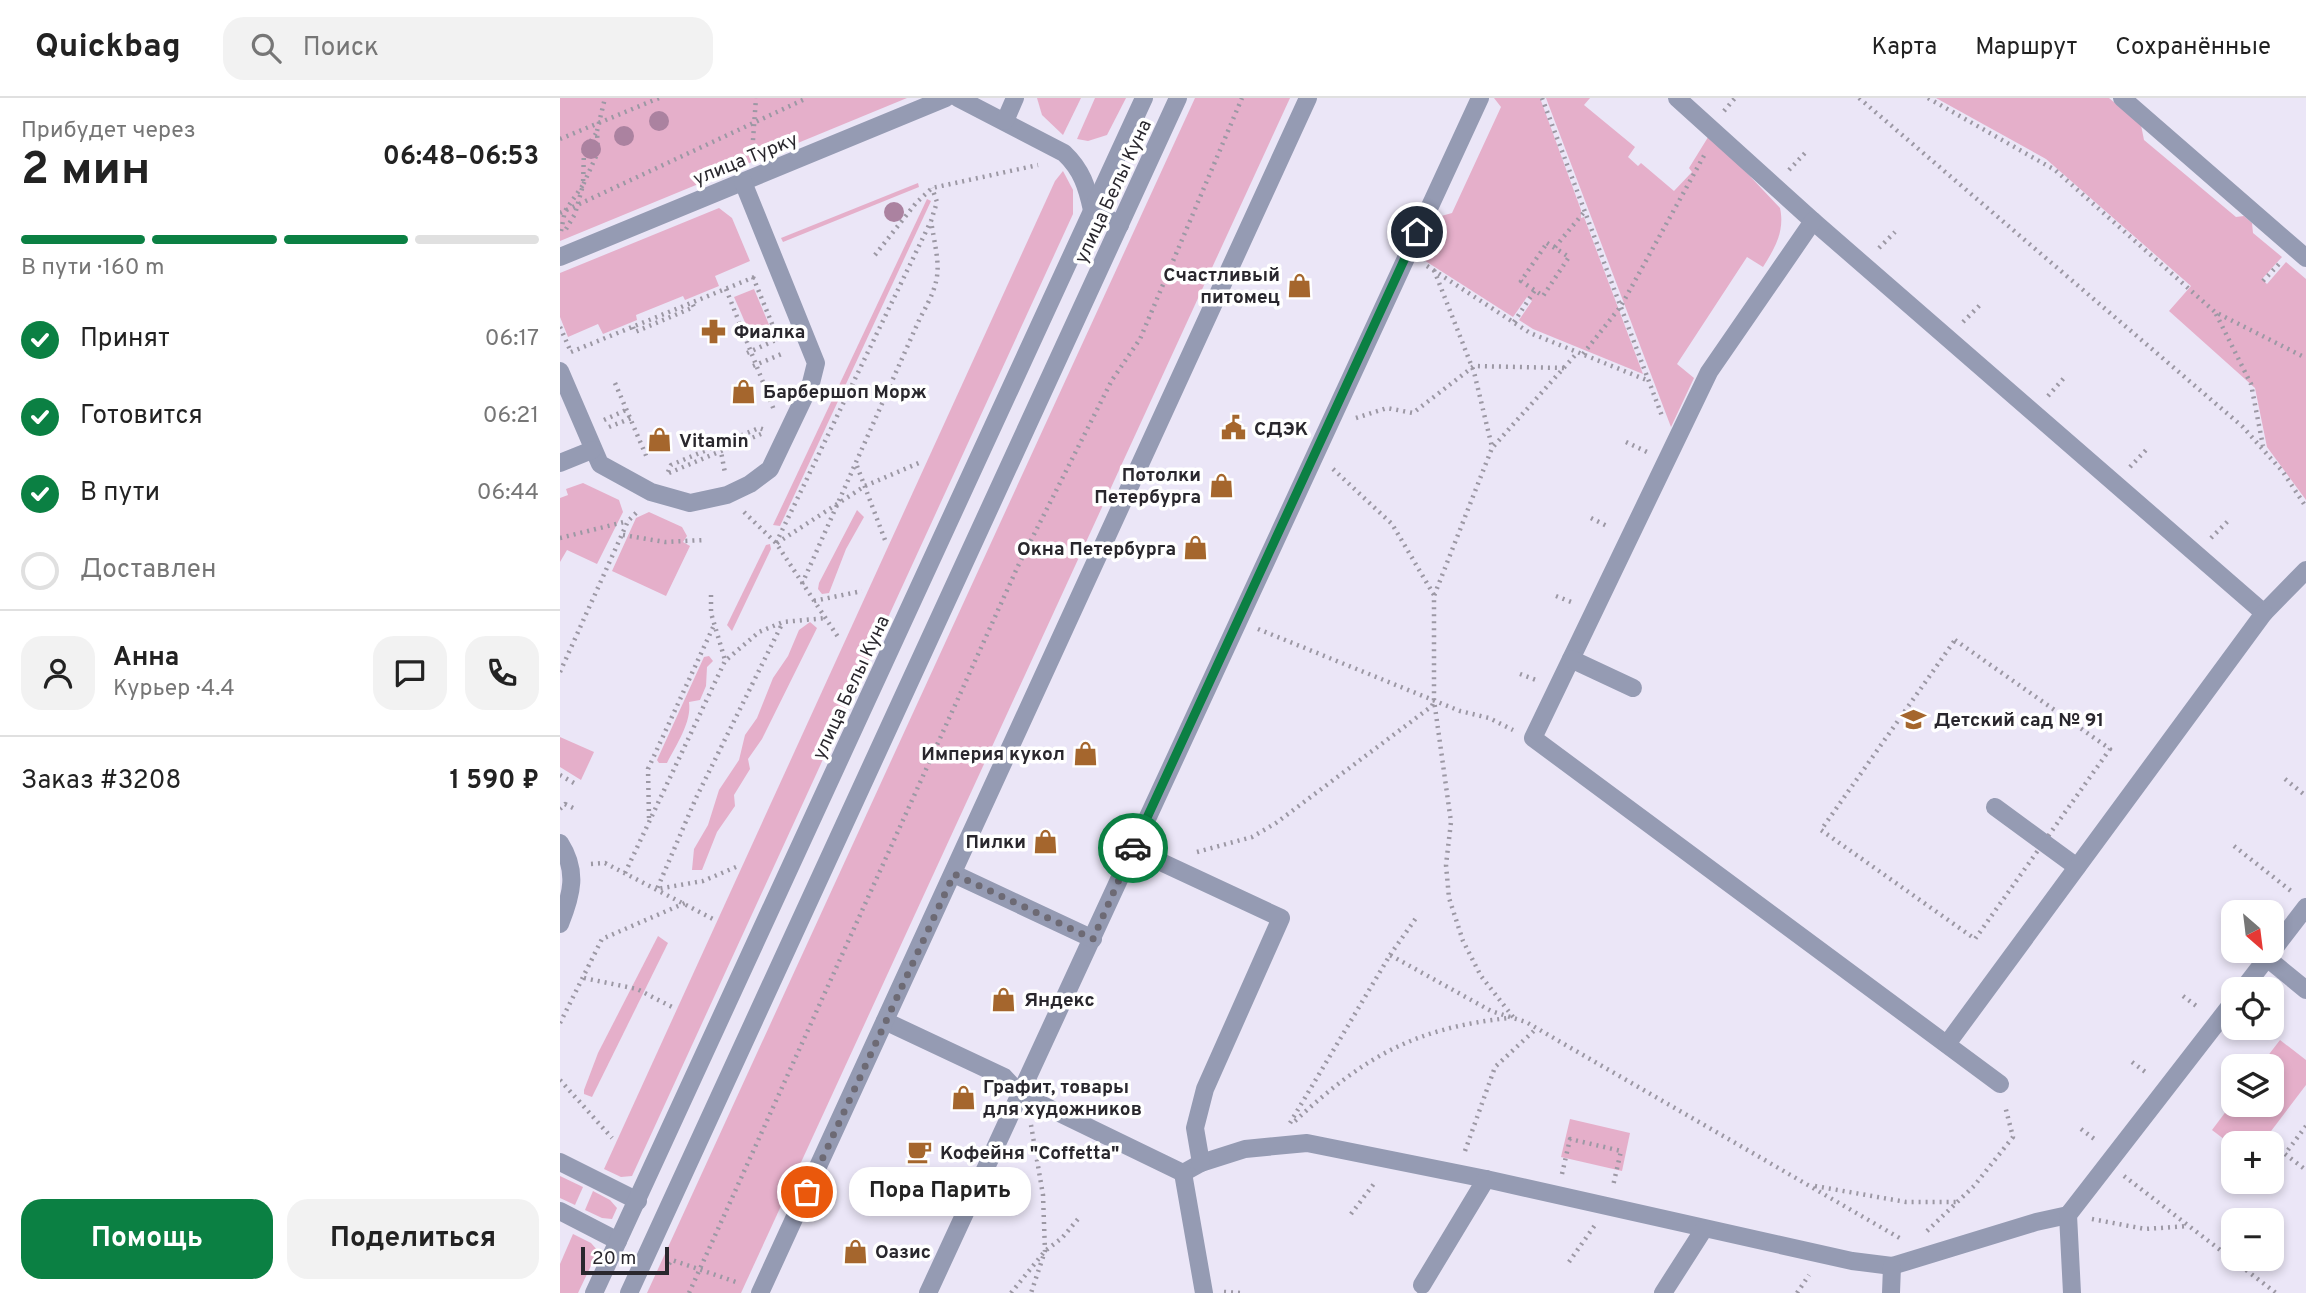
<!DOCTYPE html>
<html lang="ru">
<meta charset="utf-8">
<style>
body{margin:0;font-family:Overpass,sans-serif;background:#f2f2f2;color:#222;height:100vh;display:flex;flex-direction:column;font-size:26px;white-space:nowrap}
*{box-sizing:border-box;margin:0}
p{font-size:23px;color:#767676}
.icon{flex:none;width:38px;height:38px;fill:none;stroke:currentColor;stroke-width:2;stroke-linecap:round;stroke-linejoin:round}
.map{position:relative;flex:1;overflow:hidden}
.side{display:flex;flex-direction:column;background:#fff;width:560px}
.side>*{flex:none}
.needle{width:46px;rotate:152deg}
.controls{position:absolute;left:1661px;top:802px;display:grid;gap:14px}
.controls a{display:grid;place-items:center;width:63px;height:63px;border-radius:14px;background:#fff;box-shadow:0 4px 10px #0003;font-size:35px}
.scale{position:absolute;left:21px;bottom:18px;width:88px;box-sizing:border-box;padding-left:7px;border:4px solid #29272d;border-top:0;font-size:19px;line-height:24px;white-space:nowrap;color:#29272d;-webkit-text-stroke:5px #fff;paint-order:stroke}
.pin{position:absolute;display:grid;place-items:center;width:60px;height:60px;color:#fff;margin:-30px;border:4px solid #fff;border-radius:50%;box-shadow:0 2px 7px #0007}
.courier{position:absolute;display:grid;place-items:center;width:70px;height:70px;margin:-35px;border:5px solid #0b8043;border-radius:50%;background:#fff;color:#222;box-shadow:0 2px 9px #0007}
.bubble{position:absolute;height:49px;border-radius:21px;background:#fff;box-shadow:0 4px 10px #0003;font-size:23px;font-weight:700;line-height:49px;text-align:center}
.headline em{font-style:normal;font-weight:700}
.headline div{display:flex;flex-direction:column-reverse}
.headline{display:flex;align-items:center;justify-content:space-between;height:119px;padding:0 21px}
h1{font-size:46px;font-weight:700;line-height:52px}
.bar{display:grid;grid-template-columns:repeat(4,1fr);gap:10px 7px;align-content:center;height:84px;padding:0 21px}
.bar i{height:9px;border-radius:5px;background:#e0e0e0}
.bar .selected{background:#0b8043}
.bar p{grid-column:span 4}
.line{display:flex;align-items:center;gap:18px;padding:0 21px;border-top:2px solid #e0e0e0}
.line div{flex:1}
.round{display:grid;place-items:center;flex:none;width:74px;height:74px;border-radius:21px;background:#f2f2f2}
ol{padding:0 21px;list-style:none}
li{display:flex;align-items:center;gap:21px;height:77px}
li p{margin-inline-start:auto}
li .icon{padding:7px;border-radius:50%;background:#0b8043;color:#fff;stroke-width:4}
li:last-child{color:#767676}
li i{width:38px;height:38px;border:4px solid #e0e0e0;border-radius:50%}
.action{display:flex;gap:14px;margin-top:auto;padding:14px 21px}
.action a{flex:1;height:80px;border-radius:21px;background:#0b8043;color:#fff;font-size:28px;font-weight:700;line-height:80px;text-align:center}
.action a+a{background:#f2f2f2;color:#222}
header{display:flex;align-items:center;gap:42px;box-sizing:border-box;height:98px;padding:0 35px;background:#fff;border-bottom:2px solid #e0e0e0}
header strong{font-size:33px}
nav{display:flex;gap:38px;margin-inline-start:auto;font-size:24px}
.search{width:490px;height:63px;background:#f2f2f2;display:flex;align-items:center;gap:18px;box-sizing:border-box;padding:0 24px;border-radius:21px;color:#767676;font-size:26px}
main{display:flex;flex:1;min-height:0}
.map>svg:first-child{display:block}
</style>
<header>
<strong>Quickbag</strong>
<div class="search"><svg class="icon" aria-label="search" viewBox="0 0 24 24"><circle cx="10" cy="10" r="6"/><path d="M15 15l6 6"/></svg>Поиск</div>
<nav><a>Карта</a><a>Маршрут</a><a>Сохранённые</a></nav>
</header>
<main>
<section class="side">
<div class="headline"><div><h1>2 мин</h1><p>Прибудет через</p></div><em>06:48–06:53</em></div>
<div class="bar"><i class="selected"></i><i class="selected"></i><i class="selected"></i><i></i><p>В пути · 160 m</p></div>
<ol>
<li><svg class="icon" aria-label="check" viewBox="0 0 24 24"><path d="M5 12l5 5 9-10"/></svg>Принят<p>06:17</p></li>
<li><svg class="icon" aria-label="check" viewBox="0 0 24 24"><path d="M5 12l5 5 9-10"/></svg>Готовится<p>06:21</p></li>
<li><svg class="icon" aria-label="check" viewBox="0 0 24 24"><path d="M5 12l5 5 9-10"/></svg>В пути<p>06:44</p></li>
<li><i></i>Доставлен</li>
</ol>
<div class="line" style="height:126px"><a class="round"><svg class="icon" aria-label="person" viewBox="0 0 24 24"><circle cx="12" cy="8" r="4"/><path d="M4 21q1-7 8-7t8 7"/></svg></a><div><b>Анна</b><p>Курьер · 4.4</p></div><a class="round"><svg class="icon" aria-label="chat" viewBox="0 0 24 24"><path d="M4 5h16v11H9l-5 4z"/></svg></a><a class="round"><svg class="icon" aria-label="phone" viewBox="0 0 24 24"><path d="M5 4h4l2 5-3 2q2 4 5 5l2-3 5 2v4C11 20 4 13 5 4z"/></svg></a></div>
<div class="line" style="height:91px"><div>Заказ #3208</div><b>1 590 ₽</b></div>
<div class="action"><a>Помощь</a><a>Поделиться</a></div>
</section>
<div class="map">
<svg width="1746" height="1195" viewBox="0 0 1746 1195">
<rect width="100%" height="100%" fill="#ebe6f7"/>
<!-- green -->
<g fill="#e5afca">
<path d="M 0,0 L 347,0 L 0,143 Z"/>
<path d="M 477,0 L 521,0 L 503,37 L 482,17 Z"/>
<path d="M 535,0 L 566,0 L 547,37 L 528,43 L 517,41 Z"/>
<path d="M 635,0 L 730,0 L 181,1195 L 87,1195 Z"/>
<path d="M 934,0 L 980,0 L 1021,112 L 1021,120 L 1024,119 L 1083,276 L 973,231 L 959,222 L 972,203 L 967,199 L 953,219 L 856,157 L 874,120 L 892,115 L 941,9 Z"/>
<path d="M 986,0 L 1030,0 L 1024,7 L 1075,49 L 1068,59 L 1078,68 L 1081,65 L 1114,93 L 1132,74 L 1129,70 L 1150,36 L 1220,110 C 1225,133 1215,150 1203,169 L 1187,159 L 1117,266 L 1134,280 L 1111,329 Z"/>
<path d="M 1376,0 L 1549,0 L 1581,27 L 1584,42 L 1676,119 L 1684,118 L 1692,125 L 1693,135 L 1722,159 L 1702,181 L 1707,186 L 1726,164 L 1746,181 L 1746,402 L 1707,349 L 1695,290 L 1609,213 L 1631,188 L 1486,61 Z"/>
<path d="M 503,73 L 513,92 L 513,116 L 72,1078 L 61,1079 L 44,1071 L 495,83 Z"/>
<path d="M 358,85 L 359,89 L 223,144 L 221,140 Z"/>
<path d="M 367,101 L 371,103 L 220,428 L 213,427 Z"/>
<path d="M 159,110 L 172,120 L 190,163 L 155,178 L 159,188 L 125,202 L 123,198 L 76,217 L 77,222 L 43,236 L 38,226 L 8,239 L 0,219 L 0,175 Z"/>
<path d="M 194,191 L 210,229 L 191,238 L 174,199 Z"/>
<path d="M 23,385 L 59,402 L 63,414 L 37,466 L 7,452 L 0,464 L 0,400 L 8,397 L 6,391 Z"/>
<path d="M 297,412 L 304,419 L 286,451 L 269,495 L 262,496 L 258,491 L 259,485 Z"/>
<path d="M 89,414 L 122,429 L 127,438 L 123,444 L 130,448 L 106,498 L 52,473 L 76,420 Z"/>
<path d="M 210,446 L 211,451 L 172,533 L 167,527 L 206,447 Z"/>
<path d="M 250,524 L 257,530 L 202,641 L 188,661 L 190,671 L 174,697 L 175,708 L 157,734 L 142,772 L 132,772 L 134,751 L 148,727 L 159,692 L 179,662 L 185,637 L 197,620 L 213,580 L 228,558 L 239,532 Z"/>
<path d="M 149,558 L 153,563 L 147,569 L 146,588 L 140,602 L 129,604 C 132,624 116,647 107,665 L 99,665 L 97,662 L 144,559 Z"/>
<path d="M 0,639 L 34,654 L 21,682 L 0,669 Z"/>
<path d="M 98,838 L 108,845 L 32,999 L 24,996 L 24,992 L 38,955 Z"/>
<path d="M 1720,942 L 1746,962 L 1746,987 L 1702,1045 L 1673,1045 L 1673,1048 L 1652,1032 L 1673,1004 L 1673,1006 L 1712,1006 L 1712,968 L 1700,968 Z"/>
<path d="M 1010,1021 L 1070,1035 L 1062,1073 L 1001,1059 Z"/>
<path d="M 0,1078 L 23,1089 L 15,1107 L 0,1100 Z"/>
<path d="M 33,1093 L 50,1102 L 57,1110 L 52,1121 L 42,1120 L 25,1112 Z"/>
<path d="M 13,1136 L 31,1145 L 38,1153 L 18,1195 L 0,1195 L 0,1166 Z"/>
</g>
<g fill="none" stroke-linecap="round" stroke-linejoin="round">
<!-- path -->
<g stroke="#9c98a4" stroke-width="4.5" stroke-dasharray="2 5" stroke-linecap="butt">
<path d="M 982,0 L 1102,318"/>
<path d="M 1299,0 L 1683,329 L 1723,374 L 1746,409"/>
<path d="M 1368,0 L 1495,72 L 1655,214 L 1746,260"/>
<path d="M 1164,13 L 1175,0"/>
<path d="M 0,41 L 99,0"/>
<path d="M 192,56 L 196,0"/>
<path d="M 1229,72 L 1245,55"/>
<path d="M 0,115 L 247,0"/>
<path d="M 6,131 L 15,116 L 23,87 L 38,54 L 37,33 L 45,0"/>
<path d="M 1,133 L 5,113 L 23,87 L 24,53 L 37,34"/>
<path d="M 987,145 L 1009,159 L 983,198 L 961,183 Z"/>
<path d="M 995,149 L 1025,113"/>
<path d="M 1319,150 L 1335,134"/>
<path d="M 315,157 L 356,105 L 372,90 L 478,67"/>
<path d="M 867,168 L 970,235 L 1089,283"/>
<path d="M 874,172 L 914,274 L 932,349"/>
<path d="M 193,179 L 219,243"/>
<path d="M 1703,183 L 1719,166"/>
<path d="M 166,191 L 214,312"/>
<path d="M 1656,216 L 1691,286 L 1703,348"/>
<path d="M 954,224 L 975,192"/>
<path d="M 1403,224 L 1420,207"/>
<path d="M 0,229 L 11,254"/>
<path d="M 73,229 L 75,234 L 134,209 L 132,205"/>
<path d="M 11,254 L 197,178"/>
<path d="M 187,255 L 218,241"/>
<path d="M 1023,256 L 1061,208 L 1146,54"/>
<path d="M 193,268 L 224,255"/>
<path d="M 55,285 L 88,362"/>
<path d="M 1488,298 L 1504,280"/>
<path d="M 796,320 L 827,310 L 853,315 L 914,268 L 1004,270"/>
<path d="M 44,322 L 66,312"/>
<path d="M 49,329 L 74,319"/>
<path d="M 159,343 L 165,375"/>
<path d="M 1066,344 L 1087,354"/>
<path d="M 297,368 L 325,442"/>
<path d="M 1570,369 L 1586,352"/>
<path d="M 773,371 L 832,426 L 874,497"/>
<path d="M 108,374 L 111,367 L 199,330 L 205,332"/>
<path d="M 109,375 L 201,336"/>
<path d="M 184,414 L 216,445 L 280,542"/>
<path d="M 1031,420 L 1049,429"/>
<path d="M 63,437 L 105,444 L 144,442"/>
<path d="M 0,440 L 68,423"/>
<path d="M 1651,440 L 1668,423"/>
<path d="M 216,445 L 371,123 L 377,104 L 372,90"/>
<path d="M 217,445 L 305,388 L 361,364"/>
<path d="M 242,486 L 360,220 C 384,177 379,171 371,123"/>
<path d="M 151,497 L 151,515 L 165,562"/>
<path d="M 996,498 L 1014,505"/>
<path d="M 254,503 L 302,493"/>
<path d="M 698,531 L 900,613 L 929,620 L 953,632"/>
<path d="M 1395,542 L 1550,651 L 1415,841 L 1261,732 Z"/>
<path d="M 0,574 L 68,423 L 78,413"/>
<path d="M 960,576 L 976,582"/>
<path d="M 0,677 L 14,685"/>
<path d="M 1725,681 L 1746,698"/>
<path d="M 0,711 L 5,706 L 17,712"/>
<path d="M 89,720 L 88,671 L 155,525"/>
<path d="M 1674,748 L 1731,793"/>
<path d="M 637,754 L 692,739 L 716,725 L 872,608 L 874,603"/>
<path d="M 31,766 L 45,765 L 153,821"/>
<path d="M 176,769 L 143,783 L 97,791 L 136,700 L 223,524"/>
<path d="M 65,775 L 165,563 L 199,534 L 223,524 L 266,520"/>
<path d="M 830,857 L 856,820"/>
<path d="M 24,880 L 77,891 L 112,909"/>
<path d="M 1623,898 L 1639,910"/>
<path d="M 953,919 L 921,878 L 903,843 L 889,800 L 886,767 L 891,724 L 874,602 L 874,498 L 932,350 L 1018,254"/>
<path d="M 0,925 L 42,841 L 125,805"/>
<path d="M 1572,964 L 1588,976"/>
<path d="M 0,982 L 52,1040"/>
<path d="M 735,1023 C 804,959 854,930 949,920"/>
<path d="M 730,1025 L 830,857 L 931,913 L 966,924 L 1343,1142"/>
<path d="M 471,1027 L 483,1097 L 485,1153 L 471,1195"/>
<path d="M 1746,1028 L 1725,1056 L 1746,1072"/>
<path d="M 1521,1031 L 1537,1043"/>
<path d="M 905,1053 L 935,969 L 977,930"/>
<path d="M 1002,1076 L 1010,1041 L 1061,1053 L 1053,1088"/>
<path d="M 1564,1078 L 1716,1195"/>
<path d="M 1255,1088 L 1346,1104 L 1396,1104"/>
<path d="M 791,1116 L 816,1083"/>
<path d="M 1532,1121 L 1585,1131 L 1628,1128"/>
<path d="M 1367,1133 L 1414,1088 L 1453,1039 L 1445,1008"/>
<path d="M 1009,1164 L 1035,1127"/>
<path d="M 109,1166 L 112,1162 L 179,1185"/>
<path d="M 664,1194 L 681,1195"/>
<path d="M 129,1195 L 458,468 L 552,282 L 580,241 L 682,0"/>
<path d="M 451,1195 L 485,1153 L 502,1140 L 518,1121"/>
<path d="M 1237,1195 L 1249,1177"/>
</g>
<!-- minor -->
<g stroke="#959bb3" stroke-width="18">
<path d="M 398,0 L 504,55 C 522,72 527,89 532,112 L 560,127"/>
<path d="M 920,0 L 460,996 L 623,1075 L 641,1065 L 685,1051 L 747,1045 L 926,1081 L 1292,1163 L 1332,1168 L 1476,1124 L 1508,1117"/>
<path d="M 1117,0 L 1253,123 L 1704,515 L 1746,472"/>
<path d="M 1562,0 L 1746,160"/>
<path d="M 445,23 L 455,0"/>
<path d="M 1253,123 L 1149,274 L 973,640 L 1440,986"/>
<path d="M 0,159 L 386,0"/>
<path d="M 0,273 L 40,366 L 91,394 L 130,405 L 167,397 L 190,386 L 210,371 L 251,285 L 256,265 L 183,84"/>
<path d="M 0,365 L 32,352"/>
<path d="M 1011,561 L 1073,590"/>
<path d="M 1435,709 L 1517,769"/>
<path d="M 0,745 C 18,773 12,796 0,826"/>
<path d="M 573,751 L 721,820 L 645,991 L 635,1030 L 641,1065"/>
<path d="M 394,776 L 533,841"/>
<path d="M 1707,860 L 1746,892"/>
<path d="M 1683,891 L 1746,809"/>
<path d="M 325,923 L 444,979 L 460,996 L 368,1195"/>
<path d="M 1387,946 L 1704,515"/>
<path d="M 0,1064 L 78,1103"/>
<path d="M 623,1075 L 644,1195"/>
<path d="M 0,1113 L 58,1143"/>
<path d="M 862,1187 L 926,1081"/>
<path d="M 34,1195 L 584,0"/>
<path d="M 69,1195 L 618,0"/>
<path d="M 200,1195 L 748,0"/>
<path d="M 1103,1195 L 1144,1131"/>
<path d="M 1331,1195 L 1332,1168"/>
<path d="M 1512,1195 L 1508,1117 L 1673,904"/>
</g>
</g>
<!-- trees -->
<g fill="#ab82a0">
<circle cx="99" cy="23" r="10"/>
<circle cx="64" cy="38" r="10"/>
<circle cx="31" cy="51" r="10"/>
<circle cx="334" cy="114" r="10"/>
</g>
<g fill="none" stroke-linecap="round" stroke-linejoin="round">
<!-- done -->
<path stroke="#6d6a74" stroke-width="7" stroke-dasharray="0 12.6" d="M 247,1094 L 394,776 L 533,841 L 573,750"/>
<!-- route -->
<path stroke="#0b8043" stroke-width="9" d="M 573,750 L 857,134"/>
</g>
<!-- icons -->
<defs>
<symbol id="shop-bare" viewBox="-9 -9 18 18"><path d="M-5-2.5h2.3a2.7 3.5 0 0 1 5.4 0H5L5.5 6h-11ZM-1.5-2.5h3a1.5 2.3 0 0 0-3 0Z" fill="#a5662d" stroke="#fff" stroke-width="2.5" paint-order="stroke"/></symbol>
<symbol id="pharmacy-bare" viewBox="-9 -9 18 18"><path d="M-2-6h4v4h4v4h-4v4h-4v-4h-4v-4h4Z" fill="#a5662d" stroke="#fff" stroke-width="2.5" paint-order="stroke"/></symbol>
<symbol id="civic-bare" viewBox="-9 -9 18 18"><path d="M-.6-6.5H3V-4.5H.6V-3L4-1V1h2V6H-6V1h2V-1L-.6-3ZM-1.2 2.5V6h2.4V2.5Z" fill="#a5662d" stroke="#fff" stroke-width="2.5" paint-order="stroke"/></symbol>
<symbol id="school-bare" viewBox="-9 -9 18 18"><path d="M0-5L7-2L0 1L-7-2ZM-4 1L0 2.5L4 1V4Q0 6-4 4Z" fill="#a5662d" stroke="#fff" stroke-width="2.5" paint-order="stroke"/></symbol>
<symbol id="cafe-bare" viewBox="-9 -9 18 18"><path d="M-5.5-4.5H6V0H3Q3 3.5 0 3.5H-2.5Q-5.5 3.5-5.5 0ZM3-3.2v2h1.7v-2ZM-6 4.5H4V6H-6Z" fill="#a5662d" stroke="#fff" stroke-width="2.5" paint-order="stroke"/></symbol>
</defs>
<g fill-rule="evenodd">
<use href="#shop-bare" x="722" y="170" width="35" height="35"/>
<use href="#pharmacy-bare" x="136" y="216" width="35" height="35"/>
<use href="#shop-bare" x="166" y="276" width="35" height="35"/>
<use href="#civic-bare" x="656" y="312" width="35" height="35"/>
<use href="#shop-bare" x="82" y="324" width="35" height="35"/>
<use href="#shop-bare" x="644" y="370" width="35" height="35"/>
<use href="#shop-bare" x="618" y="432" width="35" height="35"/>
<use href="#school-bare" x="1336" y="604" width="35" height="35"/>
<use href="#shop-bare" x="508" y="638" width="35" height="35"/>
<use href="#shop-bare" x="468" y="726" width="35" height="35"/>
<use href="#shop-bare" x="426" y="884" width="35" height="35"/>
<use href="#shop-bare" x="386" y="982" width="35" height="35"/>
<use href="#cafe-bare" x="342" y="1036" width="35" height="35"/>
<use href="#shop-bare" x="278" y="1136" width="35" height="35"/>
</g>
<g text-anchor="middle" stroke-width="7" stroke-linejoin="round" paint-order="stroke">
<!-- street labels -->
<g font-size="19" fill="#29272d" stroke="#fff">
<text transform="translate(185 60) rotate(-22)" y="7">улица Турку</text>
<text transform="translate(552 93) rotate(-65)" y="7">улица Белы Куна</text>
<text transform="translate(290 589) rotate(-65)" y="7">улица Белы Куна</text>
</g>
<!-- poi labels -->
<g font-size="19" font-weight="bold" fill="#29272d" stroke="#fff" text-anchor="start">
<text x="720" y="183" text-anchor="end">Счастливый<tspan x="720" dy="22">питомец</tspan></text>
<text x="174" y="240">Фиалка</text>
<text x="203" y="300">Барбершоп Морж</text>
<text x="694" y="337">СДЭК</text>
<text x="119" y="349">Vitamin</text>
<text x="641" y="383" text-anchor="end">Потолки<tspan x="641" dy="22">Петербурга</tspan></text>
<text x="616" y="457" text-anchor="end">Окна Петербурга</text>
<text x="1374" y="628">Детский сад № 91</text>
<text x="505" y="662" text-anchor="end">Империя кукол</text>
<text x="466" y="750" text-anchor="end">Пилки</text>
<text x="464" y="908">Яндекс</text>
<text x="423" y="995">Графит, товары<tspan x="423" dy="22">для художников</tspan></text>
<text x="380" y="1061">Кофейня "Соffettа"</text>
<text x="315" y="1160">Оазис</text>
</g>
</g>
</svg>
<div class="controls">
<a><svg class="needle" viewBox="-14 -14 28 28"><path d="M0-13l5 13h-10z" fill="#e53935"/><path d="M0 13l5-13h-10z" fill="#767676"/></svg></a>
<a><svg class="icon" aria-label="locate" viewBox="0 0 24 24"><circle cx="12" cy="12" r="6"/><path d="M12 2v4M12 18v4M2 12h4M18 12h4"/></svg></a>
<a><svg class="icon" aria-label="layers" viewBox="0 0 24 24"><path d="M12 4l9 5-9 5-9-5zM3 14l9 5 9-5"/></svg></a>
<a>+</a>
<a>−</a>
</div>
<div class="scale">20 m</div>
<div class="pin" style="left:247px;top:1094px;background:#ea580c"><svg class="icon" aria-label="bag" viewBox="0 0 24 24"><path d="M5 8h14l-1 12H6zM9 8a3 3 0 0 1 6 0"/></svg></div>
<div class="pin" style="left:857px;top:134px;background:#1f2937"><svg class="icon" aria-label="home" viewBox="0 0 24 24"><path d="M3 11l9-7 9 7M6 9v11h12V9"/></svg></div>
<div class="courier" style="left:573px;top:750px"><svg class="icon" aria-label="car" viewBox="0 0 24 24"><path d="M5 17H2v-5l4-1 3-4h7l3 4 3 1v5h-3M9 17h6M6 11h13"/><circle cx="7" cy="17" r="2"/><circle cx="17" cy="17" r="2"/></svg></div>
<div class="bubble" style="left:289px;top:1069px;width:182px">Пора Парить</div>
</div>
</main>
